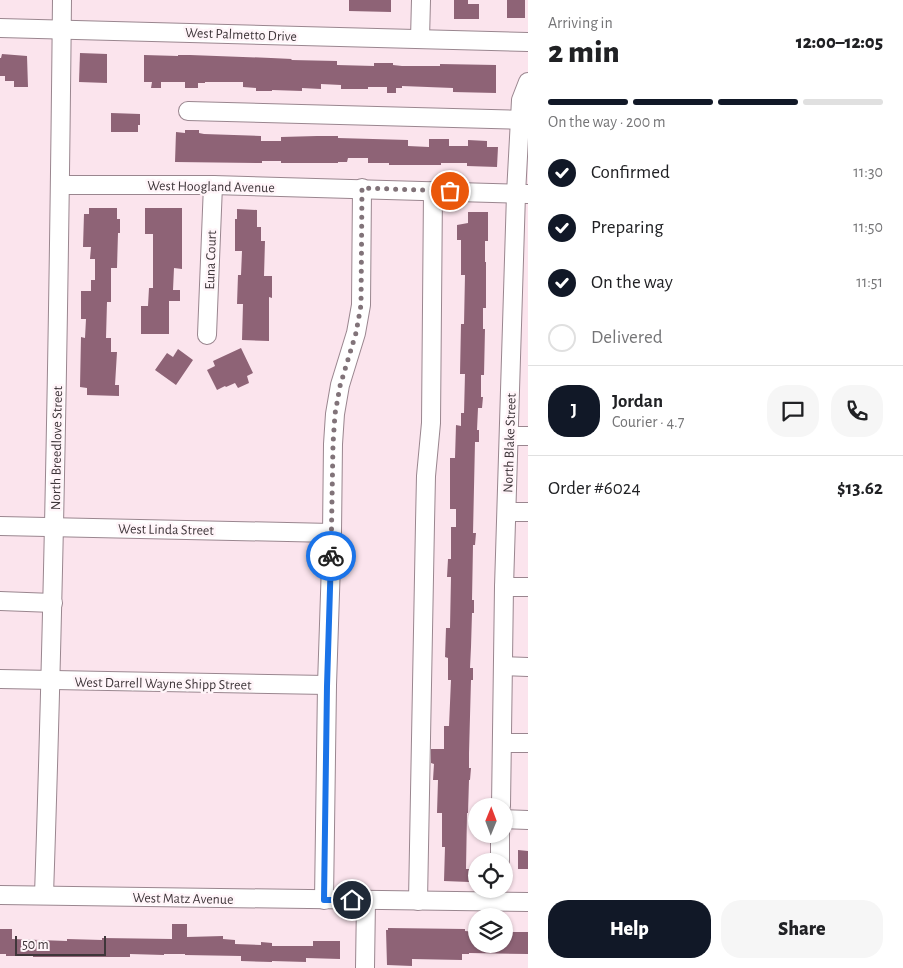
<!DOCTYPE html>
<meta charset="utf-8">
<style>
body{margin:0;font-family:"Alegreya Sans",sans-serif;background:#f6f6f6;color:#202124;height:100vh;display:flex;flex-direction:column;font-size:19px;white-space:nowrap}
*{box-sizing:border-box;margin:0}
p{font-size:16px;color:#757577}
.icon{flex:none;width:28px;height:28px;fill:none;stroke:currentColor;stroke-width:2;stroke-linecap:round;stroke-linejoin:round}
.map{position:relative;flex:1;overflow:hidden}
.side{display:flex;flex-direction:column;background:#fff;width:375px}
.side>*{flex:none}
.needle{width:32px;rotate:1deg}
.controls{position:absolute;left:468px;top:798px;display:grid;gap:10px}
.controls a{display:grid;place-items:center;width:45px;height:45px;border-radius:50%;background:#fff;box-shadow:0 1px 4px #0004;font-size:25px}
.scale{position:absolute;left:15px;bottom:12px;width:91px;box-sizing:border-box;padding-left:5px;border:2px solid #3f363a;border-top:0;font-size:14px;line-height:18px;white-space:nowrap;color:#3f363a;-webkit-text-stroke:4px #fff5f9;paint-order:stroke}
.pin{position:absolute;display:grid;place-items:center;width:42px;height:42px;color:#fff;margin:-21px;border:2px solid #fff;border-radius:50%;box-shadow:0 1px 5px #0007}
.courier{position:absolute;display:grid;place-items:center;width:50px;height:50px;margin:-25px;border:4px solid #1a73e8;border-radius:50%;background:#fff;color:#222;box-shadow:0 1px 6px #0007}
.overview em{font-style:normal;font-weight:800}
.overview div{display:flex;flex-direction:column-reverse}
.overview{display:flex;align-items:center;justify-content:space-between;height:85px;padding:0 20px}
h1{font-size:32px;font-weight:800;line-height:38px}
.bar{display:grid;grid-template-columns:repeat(4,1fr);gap:8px 5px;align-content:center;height:60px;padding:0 20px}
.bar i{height:6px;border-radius:4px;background:#e0e0e0}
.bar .selected{background:#111827}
.bar p{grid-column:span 4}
.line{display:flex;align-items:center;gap:12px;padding:0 20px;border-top:1px solid #e0e0e0}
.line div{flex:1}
.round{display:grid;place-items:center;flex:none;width:52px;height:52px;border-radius:20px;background:#f6f6f6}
ol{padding:0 20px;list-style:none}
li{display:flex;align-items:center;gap:15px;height:55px}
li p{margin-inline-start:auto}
li .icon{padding:5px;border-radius:50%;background:#111827;color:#fff;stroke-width:4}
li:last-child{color:#757577}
li i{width:28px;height:28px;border:2px solid #e0e0e0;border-radius:50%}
.cta{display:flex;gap:10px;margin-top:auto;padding:10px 20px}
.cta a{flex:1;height:58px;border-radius:20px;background:#111827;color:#fff;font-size:20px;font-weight:800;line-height:58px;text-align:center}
.cta a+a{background:#f6f6f6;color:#202124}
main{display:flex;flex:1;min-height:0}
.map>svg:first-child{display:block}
</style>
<main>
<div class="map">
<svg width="528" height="968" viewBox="0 0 528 968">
<rect width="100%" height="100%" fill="#fbe4ed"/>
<!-- building -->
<g fill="#8e6376">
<path d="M 349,0 L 391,0 L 391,12 L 349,11 Z"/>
<path d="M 454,0 L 468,0 L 468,4 L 479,4 L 479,19 L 454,19 Z"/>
<rect x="507" y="0" width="18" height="18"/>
<path d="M 80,53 L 107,54 L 107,83 L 79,82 Z"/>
<path d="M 2,54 L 27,56 L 28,87 L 14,87 L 14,81 L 5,81 L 5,76 L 0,76 L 0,58 L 1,58 Z"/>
<path d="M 144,55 L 178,56 L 178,55 L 190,55 L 271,58 L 292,59 L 291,60 L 337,61 L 337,65 L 374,66 L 374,63 L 393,63 L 393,65 L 402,66 L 440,66 L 440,64 L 496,65 L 496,93 L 453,92 L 453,88 L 402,86 L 402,88 L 396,88 L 396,93 L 387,93 L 387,87 L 368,87 L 368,89 L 341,89 L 341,85 L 321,84 L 321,89 L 302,88 L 302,91 L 272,90 L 272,91 L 256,91 L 256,88 L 243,87 L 243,82 L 205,82 L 205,83 L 198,83 L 198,88 L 185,88 L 185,82 L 161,82 L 161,88 L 151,88 L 152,82 L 144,82 Z"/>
<path d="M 111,113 L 140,114 L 140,125 L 138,125 L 138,132 L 111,132 Z"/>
<path d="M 185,130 L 199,130 L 199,133 L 204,134 L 261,136 L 261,141 L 281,141 L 281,137 L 317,136 L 338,136 L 338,138 L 408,140 L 408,146 L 429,147 L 429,139 L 449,139 L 449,146 L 468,146 L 468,140 L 487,141 L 487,147 L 498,147 L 497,167 L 467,166 L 467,163 L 441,163 L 441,165 L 389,165 L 389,163 L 368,163 L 368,158 L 348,158 L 347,162 L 338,162 L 338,163 L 281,163 L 281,161 L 262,161 L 262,163 L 175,162 L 176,132 L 185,133 Z"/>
<path d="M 89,208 L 117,208 L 117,219 L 120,219 L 120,233 L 118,233 L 117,268 L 111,268 L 111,302 L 107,302 L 106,338 L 111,338 L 111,352 L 117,352 L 115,385 L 119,385 L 119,396 L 87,395 L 87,388 L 80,387 L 81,337 L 85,338 L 86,319 L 81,319 L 81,291 L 91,291 L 91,280 L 95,280 L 95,259 L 90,259 L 91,247 L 83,247 L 84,214 L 89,214 Z"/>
<path d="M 145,208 L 182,208 L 182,269 L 174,268 L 173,290 L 180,290 L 180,301 L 169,301 L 169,334 L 141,334 L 141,306 L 148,306 L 149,288 L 153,288 L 153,234 L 145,234 Z"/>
<path d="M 237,209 L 257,210 L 257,227 L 261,227 L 261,241 L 265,241 L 264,276 L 272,276 L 272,298 L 269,297 L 269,341 L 242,340 L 243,304 L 237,304 L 238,275 L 241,275 L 242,251 L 235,251 L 235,219 L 237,219 Z"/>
<path d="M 468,212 L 488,212 L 488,241 L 485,241 L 485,262 L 486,262 L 486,308 L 483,308 L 483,329 L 485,329 L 484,375 L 481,375 L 481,397 L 483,397 L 482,408 L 478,408 L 477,430 L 479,430 L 479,442 L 475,442 L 473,533 L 476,533 L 475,545 L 473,545 L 472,600 L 474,600 L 474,613 L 472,613 L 471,647 L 470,668 L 473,668 L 473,680 L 471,680 L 469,753 L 469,768 L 471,768 L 470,780 L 469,780 L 468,813 L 467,813 L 466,869 L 469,869 L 469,882 L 444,881 L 445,847 L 442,847 L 442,813 L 437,813 L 438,780 L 433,780 L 434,764 L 431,763 L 431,749 L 444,749 L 444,726 L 449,726 L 451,680 L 448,680 L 448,658 L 445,657 L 446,628 L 450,628 L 451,577 L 447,577 L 448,559 L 451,559 L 451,527 L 456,527 L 456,509 L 450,509 L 450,458 L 455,458 L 456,425 L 461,426 L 461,413 L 464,413 L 465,374 L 460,374 L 461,324 L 464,324 L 465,275 L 461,275 L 461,240 L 457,240 L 457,225 L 468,223 Z"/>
<path d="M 241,348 L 253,373 L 247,376 L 249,383 L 238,388 L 235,383 L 226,387 L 225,386 L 217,390 L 207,370 L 215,366 L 213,361 Z"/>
<path d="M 178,349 L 193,360 L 176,385 L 155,370 L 167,353 L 173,357 Z"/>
<path d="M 518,850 L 528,851 L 528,869 L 518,869 Z"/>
<path d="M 172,924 L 187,924 L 187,937 L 223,936 L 223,939 L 235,940 L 235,944 L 261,945 L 261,942 L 272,943 L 272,946 L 313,946 L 313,941 L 340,941 L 340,959 L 306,958 L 306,962 L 272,961 L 272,962 L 241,961 L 241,956 L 185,955 L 185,954 L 164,954 L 164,955 L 130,954 L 130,957 L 33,957 L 33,956 L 6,956 L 6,954 L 0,954 L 0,929 L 12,929 L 12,939 L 67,941 L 67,939 L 102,940 L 102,938 L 172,939 Z"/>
<path d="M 388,928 L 465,929 L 465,931 L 476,932 L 476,944 L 504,944 L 504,932 L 528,932 L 528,954 L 469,953 L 469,954 L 462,954 L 462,960 L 412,959 L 412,966 L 387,965 L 386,930 L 388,930 Z"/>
</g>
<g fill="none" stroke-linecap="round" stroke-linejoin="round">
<defs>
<g id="minor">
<path d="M 0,28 L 528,42"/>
<path d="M 420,39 L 421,0"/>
<path d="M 188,111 L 528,120"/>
<path d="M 61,185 L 213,185 L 528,194"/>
<path d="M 207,335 L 213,185"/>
<path d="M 509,436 L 528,436"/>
<path d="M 507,512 L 528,512"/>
<path d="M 0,526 L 332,533"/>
<path d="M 504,587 L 528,587"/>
<path d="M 0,601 L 53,603"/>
<path d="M 503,666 L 528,667"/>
<path d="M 0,679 L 327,685"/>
<path d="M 502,743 L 528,743"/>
<path d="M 501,806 L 504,587 L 516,194 L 521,100 L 528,82"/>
<path d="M 504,819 L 528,820"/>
<path d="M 500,861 L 500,834"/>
<path d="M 0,895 L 528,902"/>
<path d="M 44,895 C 54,597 59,299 62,0"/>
<path d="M 324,900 L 327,685 L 332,533 L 333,444 L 335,414 L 340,385 L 356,333 L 361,305 L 362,188"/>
<path d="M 418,901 L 425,523 L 426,476 L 431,423 L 433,191"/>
<path d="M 365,968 L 366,900"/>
</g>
</defs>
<!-- minor casing -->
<use href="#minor" stroke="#9a868f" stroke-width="20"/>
<!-- minor -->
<use href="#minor" stroke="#fff" stroke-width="18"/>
</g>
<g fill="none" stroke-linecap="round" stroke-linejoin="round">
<!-- done -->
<path stroke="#817379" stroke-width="5" stroke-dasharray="0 9" d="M 331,556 L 333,444 L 335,414 L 340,386 L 356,333 L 361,305 L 362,188 L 450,191"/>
<!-- route -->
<path stroke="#1a73e8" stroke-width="6" d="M 331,556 L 327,686 L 324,900 L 352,900"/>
</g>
<g text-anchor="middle" stroke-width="5" stroke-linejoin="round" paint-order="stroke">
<!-- street labels -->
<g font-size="14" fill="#3f363a" stroke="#fff5f9">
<text transform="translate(241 34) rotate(2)" y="5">West Palmetto Drive</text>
<text transform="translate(211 186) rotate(1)" y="5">West Hoogland Avenue</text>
<text transform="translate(210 260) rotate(-88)" y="5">Euna Court</text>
<text transform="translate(509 443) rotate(-88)" y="5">North Blake Street</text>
<text transform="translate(56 448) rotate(-89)" y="5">North Breedlove Street</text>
<text transform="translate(166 529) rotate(1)" y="5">West Linda Street</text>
<text transform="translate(163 683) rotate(1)" y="5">West Darrell Wayne Shipp Street</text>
<text transform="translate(183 898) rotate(1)" y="5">West Matz Avenue</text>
</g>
</g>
</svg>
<div class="controls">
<a><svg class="needle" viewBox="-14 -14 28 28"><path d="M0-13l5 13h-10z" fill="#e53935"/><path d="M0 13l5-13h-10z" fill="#757577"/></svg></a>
<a><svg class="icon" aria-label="locate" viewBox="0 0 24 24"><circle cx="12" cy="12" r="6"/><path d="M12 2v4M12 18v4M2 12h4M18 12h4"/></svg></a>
<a><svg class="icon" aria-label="layers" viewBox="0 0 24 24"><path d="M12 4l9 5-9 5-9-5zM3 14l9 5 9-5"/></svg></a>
</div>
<div class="scale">50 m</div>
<div class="pin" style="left:450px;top:191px;background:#ea580c"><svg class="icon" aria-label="bag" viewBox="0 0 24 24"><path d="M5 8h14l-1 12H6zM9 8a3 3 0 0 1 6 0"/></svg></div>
<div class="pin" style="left:352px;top:900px;background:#1f2937"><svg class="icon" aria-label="home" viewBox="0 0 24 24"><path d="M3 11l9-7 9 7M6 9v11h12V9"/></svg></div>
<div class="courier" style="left:331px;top:556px"><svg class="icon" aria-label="bike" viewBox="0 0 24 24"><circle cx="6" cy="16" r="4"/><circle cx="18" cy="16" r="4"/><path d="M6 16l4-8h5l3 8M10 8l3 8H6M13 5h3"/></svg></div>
</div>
<section class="side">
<div class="overview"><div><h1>2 min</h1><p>Arriving in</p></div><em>12:00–12:05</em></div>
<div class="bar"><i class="selected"></i><i class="selected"></i><i class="selected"></i><i></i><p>On the way · 200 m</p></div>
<ol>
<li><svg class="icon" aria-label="check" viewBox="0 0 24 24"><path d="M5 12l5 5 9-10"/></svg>Confirmed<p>11:30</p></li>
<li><svg class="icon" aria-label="check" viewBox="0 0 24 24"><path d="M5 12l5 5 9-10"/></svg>Preparing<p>11:50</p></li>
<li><svg class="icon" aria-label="check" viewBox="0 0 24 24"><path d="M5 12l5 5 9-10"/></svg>On the way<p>11:51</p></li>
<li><i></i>Delivered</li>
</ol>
<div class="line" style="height:90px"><b class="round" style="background:#111827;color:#fff">J</b><div><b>Jordan</b><p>Courier · 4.7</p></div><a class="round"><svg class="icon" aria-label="chat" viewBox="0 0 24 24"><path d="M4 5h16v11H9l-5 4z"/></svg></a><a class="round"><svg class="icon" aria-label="phone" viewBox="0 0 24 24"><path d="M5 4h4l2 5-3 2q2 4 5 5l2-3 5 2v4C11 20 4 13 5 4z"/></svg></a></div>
<div class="line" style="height:65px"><div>Order #6024</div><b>$13.62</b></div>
<div class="cta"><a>Help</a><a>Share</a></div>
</section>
</main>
